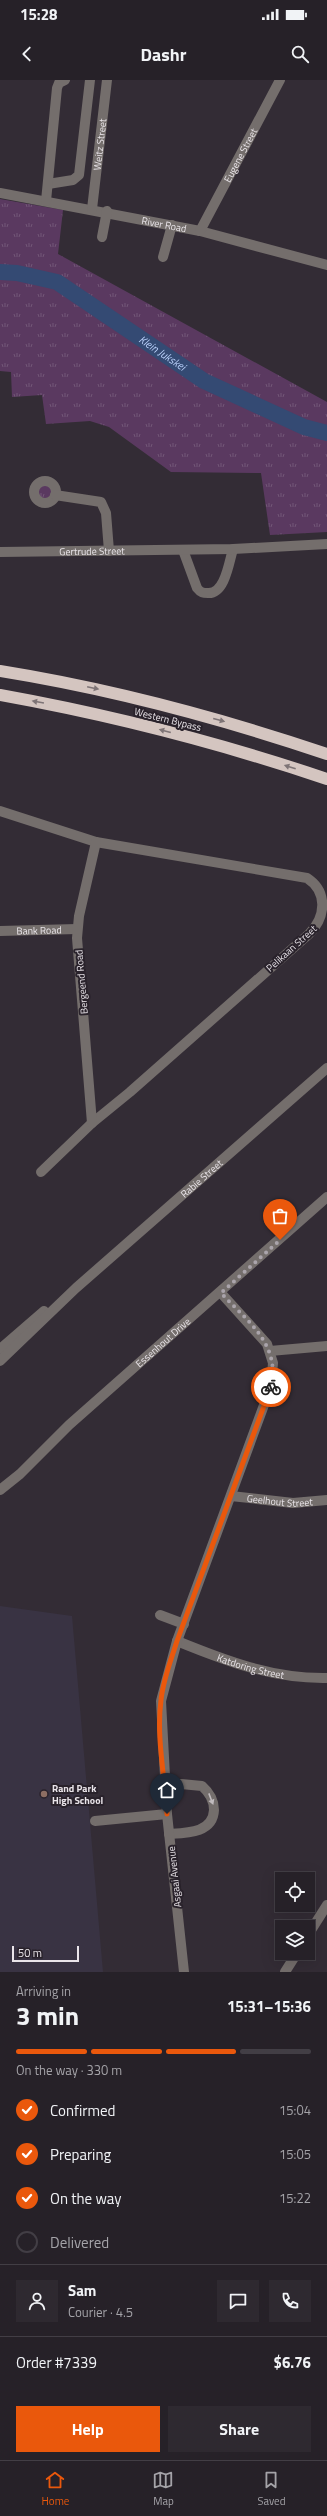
<!DOCTYPE html>
<meta charset="utf-8">
<style>
body{margin:0;font-family:"Titillium Web",sans-serif;background:#2e2930;color:#f1f3f6;height:100vh;display:flex;flex-direction:column;font-size:15px;white-space:nowrap}
*{box-sizing:border-box;margin:0}
p{font-size:13px;color:#a4a3a8}
.icon{flex:none;width:22px;height:22px;fill:none;stroke:currentColor;stroke-width:2;stroke-linecap:round;stroke-linejoin:round}
.map{position:relative;height:1892px;overflow:hidden}
.panel{display:flex;flex-direction:column;background:#262128;flex:1}
.panel>*{flex:none}
.fabs{position:absolute;left:275px;top:1792px;display:grid;gap:8px}
.fabs a{display:grid;place-items:center;width:40px;height:40px;border-radius:0px;background:#262128;box-shadow:0 4px 16px #0002,0 0 0 1px #423e45;font-size:20px}
.scale{position:absolute;left:12px;bottom:10px;width:67px;box-sizing:border-box;padding-left:4px;border:2px solid #eae5ea;border-top:0;font-size:11px;line-height:14px;white-space:nowrap;color:#eae5ea;-webkit-text-stroke:3px #29222b;paint-order:stroke}
.pin{position:absolute;display:grid;place-items:center;width:34px;height:34px;color:#fff;margin:-41px -17px;border-radius:50% 50% 50% 0;rotate:-45deg;box-shadow:0 0 4px #0007}
.pin .icon{rotate:45deg}
.courier{position:absolute;display:grid;place-items:center;width:40px;height:40px;margin:-20px;border:3px solid #ea580c;border-radius:50%;background:#fff;color:#222;box-shadow:0 1px 5px #0007}
.overview em{font-style:normal;font-weight:700}
.overview div{display:flex;flex-direction:column-reverse}
.overview{display:flex;align-items:center;justify-content:space-between;height:68px;padding:0 16px}
h1{font-size:26px;font-weight:700;line-height:30px}
.bar{display:grid;grid-template-columns:repeat(4,1fr);gap:6px 4px;align-content:center;height:48px;padding:0 16px}
.bar i{height:5px;border-radius:3px;background:#423e45}
.bar .active{background:#ea580c}
.bar p{grid-column:span 4}
.line{display:flex;align-items:center;gap:10px;padding:0 16px;border-top:1px solid #423e45}
.line div{flex:1}
.round{display:grid;place-items:center;flex:none;width:42px;height:42px;border-radius:0px;background:#2e2930}
ol{padding:0 16px;list-style:none}
li{display:flex;align-items:center;gap:12px;height:44px}
li p{margin-inline-start:auto}
li .icon{padding:4px;border-radius:50%;background:#ea580c;color:#fff;stroke-width:4}
li:last-child{color:#a4a3a8}
li i{width:22px;height:22px;border:2px solid #423e45;border-radius:50%}
.primary-button{display:flex;gap:8px;margin-top:auto;padding:8px 16px}
.primary-button a{flex:1;height:46px;border-radius:0px;background:#ea580c;color:#fff;font-size:16px;font-weight:700;line-height:46px;text-align:center}
.primary-button a+a{background:#2e2930;color:#f1f3f6}
.status{display:flex;justify-content:space-between;align-items:center;height:28px;padding:0 20px;background:#262128;direction:ltr}
.status svg{height:11px;fill:currentColor}
header{display:flex;justify-content:space-between;align-items:center;height:52px;padding:0 16px;background:#262128;font-size:18px;font-weight:700}
.menu{display:flex;justify-content:space-around;align-items:center;height:56px;border-top:1px solid #423e45;background:#262128;font-size:11px;color:#a4a3a8}
.menu a{display:grid;justify-items:center;gap:2px}
.menu .active{color:#ea580c}
.map>svg:first-child{display:block}
</style>
<div class="status"><b>15:28</b><svg viewBox="0 0 49 12"><path d="M0 12V9h3v3zM5 12V6h3v6zM10 12V3h3v9zM15 12V0h3v12zM26 1h20v11H26zM47 4h2v5h-2z"/></svg></div>
<header><svg class="icon" aria-label="back" viewBox="0 0 24 24"><path d="M15 5l-7 7 7 7"/></svg>Dashr<svg class="icon" aria-label="search" viewBox="0 0 24 24"><circle cx="10" cy="10" r="6"/><path d="M15 15l6 6"/></svg></header>
<div class="map">
<svg width="327" height="1892" viewBox="0 0 327 1892">
<defs>
<pattern id="park-tufts" width="24" height="20" patternUnits="userSpaceOnUse"><rect width="24" height="20" fill="#5a3960"/><path d="M3 7l-1-3M5 7V3M7 7l1-3M15 17l-1-3M17 17v-4M19 17l1-3" fill="none" stroke="#725677"/></pattern>
</defs>
<rect width="100%" height="100%" fill="#332c35"/>
<!-- education -->
<path fill="#393343" d="M 0,1526 L 72,1536 L 103,1892 L 0,1892 Z"/>
<!-- park -->
<g fill="url(#park-tufts)">
<path d="M 0,119 L 63,130 L 58,174 L 327,322 L 327,452 L 270,455 L 261,393 L 171,392 L 109,347 L 90,341 L 46,344 L 42,315 L 12,317 L 11,292 L 0,291 Z"/>
<circle cx="45" cy="412" r="8"/>
</g>
<g fill="none" stroke-linecap="round" stroke-linejoin="round">
<!-- river -->
<path stroke="#344a73" stroke-width="16" id="s1" d="M 0,192 L 17,193 L 57,202 L 204,301 L 304,347 L 327,353"/>
<!-- minor -->
<g stroke="#746e6c" stroke-width="10">
<path d="M 48,104 L 73,100 L 79,95 L 90,0"/>
<path id="s2" d="M 0,113 L 200,151 L 327,185"/>
<path d="M 46,121 L 57,8 L 59,3 L 65,0"/>
<path id="s3" d="M 92,129 L 107,0"/>
<path id="s4" d="M 200,151 L 280,0"/>
<path d="M 102,157 L 107,131"/>
<path d="M 163,177 L 172,145"/>
<circle cx="45" cy="412" r="11"/>
<path d="M 55,415 L 101,422 L 106,433 L 109,471"/>
<path d="M 183,470 L 197,508 C 201,513 203,513 208,513 C 225,514 229,482 233,469"/>
<path id="s5" d="M 0,472 L 233,469 L 327,464"/>
<path d="M 0,731 L 96,762 L 307,798 C 327,811 327,836 309,854 L 130,1012 L 92,1043 L 41,1092"/>
<path id="s6" d="M 0,851 L 77,849"/>
<path d="M 92,1043 L 77,858 L 79,836 L 96,762"/>
<path d="M 0,1269 L 44,1231"/>
<path d="M 270,1271 L 327,1266"/>
<path id="s7" d="M 0,1281 L 76,1208 L 327,988"/>
<path id="s8" d="M 0,1410 L 20,1394 L 69,1345 L 327,1117"/>
<path id="s9" d="M 231,1416 L 293,1423 L 327,1420"/>
<path d="M 160,1535 L 184,1544"/>
<path id="s10" d="M 177,1561 C 226,1581 273,1599 327,1598"/>
<path d="M 165,1706 L 181,1704 L 202,1706 C 210,1713 214,1720 214,1730 C 213,1753 187,1753 169,1754"/>
<path d="M 95,1741 L 167,1734"/>
<path d="M 308,1855 L 327,1825"/>
<path d="M 184,1892 L 167,1734 L 161,1621 L 177,1561 L 271,1306 L 273,1283 L 267,1264 L 221,1213"/>
<path d="M 285,1892 L 297,1873"/>
</g>
<!-- highway -->
<g stroke="#d4c5c0" stroke-width="12">
<path d="M 0,591 C 112,609 220,638 327,674"/>
<path d="M 0,615 C 111,635 220,663 327,699"/>
</g>
</g>
<!-- one-way arrows -->
<defs><path id="oneway-solid" d="M-6-.8H1V-3.2L6.5 0L1 3.2V.8H-6Z"/></defs>
<g fill="#7e7476">
<use href="#oneway-solid" transform="translate(93 608) rotate(12)"/>
<use href="#oneway-solid" transform="translate(38 622) rotate(-170)"/>
<use href="#oneway-solid" transform="translate(219 640) rotate(15)"/>
<use href="#oneway-solid" transform="translate(165 651) rotate(-165)"/>
<use href="#oneway-solid" transform="translate(290 687) rotate(-162)"/>
</g>
<use fill="#c1bbbe" href="#oneway-solid" transform="translate(211 1719) rotate(69)"/>
<g fill="none" stroke-linecap="round" stroke-linejoin="round">
<!-- done -->
<path stroke="#aaa4ab" stroke-width="4" stroke-dasharray="0 7.2" d="M 271,1307 C 281,1264 247,1241 221,1213 L 280,1160"/>
<!-- route -->
<path stroke="#ea580c" stroke-width="5" d="M 167,1734 C 165,1697 156,1657 161,1620 C 163,1600 171,1580 177,1561 L 271,1307"/>
</g>
<!-- markers -->
<circle fill="#8d6e63" stroke="#29222b" stroke-width="1.5" cx="44" cy="1714" r="4"/>
<g text-anchor="middle" stroke-width="4" stroke-linejoin="round" paint-order="stroke">
<!-- street labels -->
<g font-size="10" fill="#eae5ea" stroke="#29222b">
<text dy="4" stroke="none"><textPath href="#s3" startOffset="65">Weitz Street</textPath></text>
<text dy="4" stroke="none"><textPath href="#s4" startOffset="86">Eugene Street</textPath></text>
<text dy="4" stroke="none"><textPath href="#s2" startOffset="167">River Road</textPath></text>
<text dy="4" stroke="none"><textPath href="#s5" startOffset="92">Gertrude Street</textPath></text>
<text transform="translate(168 639) rotate(14)" y="4">Western Bypass</text>
<text dy="4" stroke="none"><textPath href="#s6" startOffset="39">Bank Road</textPath></text>
<text transform="translate(291 868) rotate(-42)" y="4">Pelikaan Street</text>
<text transform="translate(81 902) rotate(-95)" y="4">Bergeend Road</text>
<text dy="4" stroke="none"><textPath href="#s7" startOffset="272">Rabie Street</textPath></text>
<text dy="4" stroke="none"><textPath href="#s8" startOffset="220">Essenhout Drive</textPath></text>
<text dy="4" stroke="none"><textPath href="#s9" startOffset="49">Geelhout Street</textPath></text>
<text dy="4" stroke="none"><textPath href="#s10" startOffset="78">Katdoring Street</textPath></text>
<text transform="translate(174 1797) rotate(-96)" y="4">Asgaai Avenue</text>
</g>
<!-- poi labels -->
<g font-size="10" font-weight="bold" fill="#eae5ea" stroke="#29222b" text-anchor="start">
<text x="52" y="1712">Rand Park<tspan x="52" dy="12">High School</tspan></text>
</g>
<!-- water labels -->
<g font-size="11" font-style="italic" fill="#bbd2fc" stroke="#29222b">
<text dy="4" stroke="none"><textPath href="#s1" startOffset="185">Klein Jukskei</textPath></text>
</g>
</g>
</svg>
<div class="fabs">
<a><svg class="icon" aria-label="locate" viewBox="0 0 24 24"><circle cx="12" cy="12" r="6"/><path d="M12 2v4M12 18v4M2 12h4M18 12h4"/></svg></a>
<a><svg class="icon" aria-label="layers" viewBox="0 0 24 24"><path d="M12 4l9 5-9 5-9-5zM3 14l9 5 9-5"/></svg></a>
</div>
<div class="scale">50 m</div>
<div class="pin" style="left:280px;top:1160px;background:#ea580c"><svg class="icon" aria-label="bag" viewBox="0 0 24 24"><path d="M5 8h14l-1 12H6zM9 8a3 3 0 0 1 6 0"/></svg></div>
<div class="pin" style="left:167px;top:1734px;background:#1f2937"><svg class="icon" aria-label="home" viewBox="0 0 24 24"><path d="M3 11l9-7 9 7M6 9v11h12V9"/></svg></div>
<div class="courier" style="left:271px;top:1307px"><svg class="icon" aria-label="bike" viewBox="0 0 24 24"><circle cx="6" cy="16" r="4"/><circle cx="18" cy="16" r="4"/><path d="M6 16l4-8h5l3 8M10 8l3 8H6M13 5h3"/></svg></div>
</div>
<section class="panel">
<div class="overview"><div><h1>3 min</h1><p>Arriving in</p></div><em>15:31–15:36</em></div>
<div class="bar"><i class="active"></i><i class="active"></i><i class="active"></i><i></i><p>On the way · 330 m</p></div>
<ol>
<li><svg class="icon" aria-label="check" viewBox="0 0 24 24"><path d="M5 12l5 5 9-10"/></svg>Confirmed<p>15:04</p></li>
<li><svg class="icon" aria-label="check" viewBox="0 0 24 24"><path d="M5 12l5 5 9-10"/></svg>Preparing<p>15:05</p></li>
<li><svg class="icon" aria-label="check" viewBox="0 0 24 24"><path d="M5 12l5 5 9-10"/></svg>On the way<p>15:22</p></li>
<li><i></i>Delivered</li>
</ol>
<div class="line" style="height:72px"><a class="round"><svg class="icon" aria-label="person" viewBox="0 0 24 24"><circle cx="12" cy="8" r="4"/><path d="M4 21q1-7 8-7t8 7"/></svg></a><div><b>Sam</b><p>Courier · 4.5</p></div><a class="round"><svg class="icon" aria-label="chat" viewBox="0 0 24 24"><path d="M4 5h16v11H9l-5 4z"/></svg></a><a class="round"><svg class="icon" aria-label="phone" viewBox="0 0 24 24"><path d="M5 4h4l2 5-3 2q2 4 5 5l2-3 5 2v4C11 20 4 13 5 4z"/></svg></a></div>
<div class="line" style="height:52px"><div>Order #7339</div><b>$6.76</b></div>
<div class="primary-button"><a>Help</a><a>Share</a></div>
</section>
<nav class="menu">
<a class="active"><svg class="icon" aria-label="home" viewBox="0 0 24 24"><path d="M3 11l9-7 9 7M6 9v11h12V9"/></svg>Home</a>
<a><svg class="icon" aria-label="map" viewBox="0 0 24 24"><path d="M3 6l6-2 6 2 6-2v14l-6 2-6-2-6 2zM9 4v14M15 6v14"/></svg>Map</a>
<a><svg class="icon" aria-label="saved" viewBox="0 0 24 24"><path d="M7 4h10v16l-5-4-5 4z"/></svg>Saved</a>
</nav>
